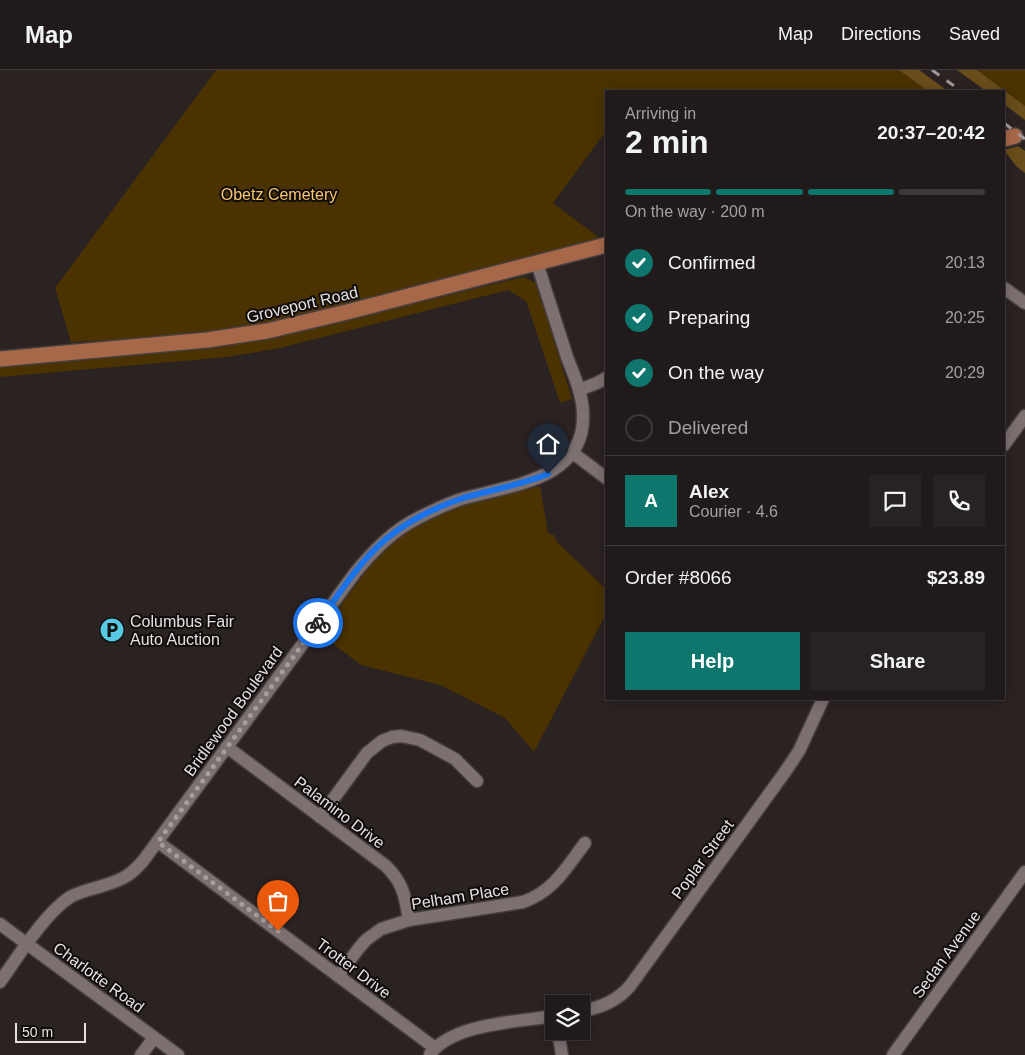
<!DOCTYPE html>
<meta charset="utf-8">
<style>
body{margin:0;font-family:Arial,sans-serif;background:#282323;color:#f1f3f6;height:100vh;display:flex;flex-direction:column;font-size:19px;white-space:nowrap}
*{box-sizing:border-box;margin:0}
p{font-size:16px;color:#a2a1a2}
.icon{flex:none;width:28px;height:28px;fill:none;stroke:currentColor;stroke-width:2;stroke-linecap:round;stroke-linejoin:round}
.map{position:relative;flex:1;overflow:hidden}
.drawer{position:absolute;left:605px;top:20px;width:400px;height:610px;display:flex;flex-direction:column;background:#201a1a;border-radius:0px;box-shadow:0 2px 12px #0003,0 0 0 1px #3d3839}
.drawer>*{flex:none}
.fabs{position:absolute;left:545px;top:925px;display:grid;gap:10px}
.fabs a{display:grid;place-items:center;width:45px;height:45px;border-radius:0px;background:#201a1a;box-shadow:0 2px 12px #0003,0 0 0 1px #3d3839;font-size:25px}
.scale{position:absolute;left:15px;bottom:12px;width:71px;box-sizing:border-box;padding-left:5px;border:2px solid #e7e0e0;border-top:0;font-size:14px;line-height:18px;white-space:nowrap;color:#e7e0e0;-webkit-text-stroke:4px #110d0d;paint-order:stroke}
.pin{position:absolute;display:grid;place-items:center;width:42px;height:42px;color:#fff;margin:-51px -21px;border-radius:50% 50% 50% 0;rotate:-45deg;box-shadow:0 0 5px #0007}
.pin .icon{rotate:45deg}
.courier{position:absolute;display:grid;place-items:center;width:50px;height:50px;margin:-25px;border:4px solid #1a73e8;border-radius:50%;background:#fff;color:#222;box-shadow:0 1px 6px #0007}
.headline em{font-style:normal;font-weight:700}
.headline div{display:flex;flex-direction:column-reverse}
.headline{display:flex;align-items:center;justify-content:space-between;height:85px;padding:0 20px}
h1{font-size:32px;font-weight:700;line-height:38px}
.bar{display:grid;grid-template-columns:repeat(4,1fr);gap:8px 5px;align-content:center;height:60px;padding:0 20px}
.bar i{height:6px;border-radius:4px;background:#3d3839}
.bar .active{background:#0f766e}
.bar p{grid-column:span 4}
.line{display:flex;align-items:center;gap:12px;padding:0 20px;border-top:1px solid #3d3839}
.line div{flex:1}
.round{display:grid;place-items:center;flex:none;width:52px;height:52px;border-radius:0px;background:#282323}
ol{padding:0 20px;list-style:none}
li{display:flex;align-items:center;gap:15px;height:55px}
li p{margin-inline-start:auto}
li .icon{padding:5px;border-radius:50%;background:#0f766e;color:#fff;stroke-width:4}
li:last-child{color:#a2a1a2}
li i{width:28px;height:28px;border:2px solid #3d3839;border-radius:50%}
.action{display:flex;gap:10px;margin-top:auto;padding:10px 20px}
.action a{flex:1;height:58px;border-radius:0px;background:#0f766e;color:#fff;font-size:20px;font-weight:700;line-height:58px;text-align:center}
.action a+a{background:#282323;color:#f1f3f6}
header{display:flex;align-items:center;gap:30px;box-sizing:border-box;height:70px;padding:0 25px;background:#201a1a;border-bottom:1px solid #3d3839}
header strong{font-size:24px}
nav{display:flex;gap:28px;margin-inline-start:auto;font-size:18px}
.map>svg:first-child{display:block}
</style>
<header>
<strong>Map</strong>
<nav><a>Map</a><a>Directions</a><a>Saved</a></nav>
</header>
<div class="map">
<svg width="1025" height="985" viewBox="0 0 1025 985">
<rect width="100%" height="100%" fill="#2b2222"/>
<!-- green -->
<g fill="#4a3201">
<path d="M 216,0 L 899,0 L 928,21 L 606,21 L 606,67 L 603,65 L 553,133 L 601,169 L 270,255 L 187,267 L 71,272 L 55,218 Z"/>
<path d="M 977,0 L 1025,0 L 1025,36 Z"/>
<path d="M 524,207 L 536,213 L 572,329 L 560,333 L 526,231 L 508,220 L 280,278 L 228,287 L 0,307 L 0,297 L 202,276 L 299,261 Z"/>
<path d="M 540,416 L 548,463 L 554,465 L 557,472 L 606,519 L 606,544 L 534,682 L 505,648 L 440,615 L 361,595 L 320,564 L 370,496 L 396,470 L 423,452 L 456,437 Z"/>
</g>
<!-- forest -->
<g fill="#694d1a">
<path d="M 899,0 L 919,0 L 948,21 L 928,21 Z"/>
<path d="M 957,0 L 977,0 L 1025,36 L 1025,50 L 1004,34 L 1004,21 L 986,21 Z"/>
<path d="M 1018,76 L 1025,81 L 1025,103 L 1016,96 L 1004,80 Z"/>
</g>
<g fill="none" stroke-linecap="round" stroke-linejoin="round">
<defs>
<g id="minor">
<path d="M 1004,218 L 1025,233"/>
<path d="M 579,320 L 597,313 L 606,308"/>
<path d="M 1004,375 L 1025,346"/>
<path d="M 573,383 L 606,408"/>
<path d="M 227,677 L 386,796 C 404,814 405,827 409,850"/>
<path d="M 320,747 L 367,683 L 382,671 L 392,667 L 401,666 L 420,670 L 455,689 L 477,711"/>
<path d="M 158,772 L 435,978"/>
<path d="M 0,854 L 178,985"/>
<path d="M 338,906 L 359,878 L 366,870 L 381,859 L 409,850 L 523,832 C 554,821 566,798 585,773"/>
<path d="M 0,912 C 17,888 47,840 72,826 C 88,818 106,817 123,808 C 131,804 137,798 143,791 L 355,503 C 373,481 393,460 420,447 C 434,440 450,432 465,428 C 512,415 585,409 583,345 C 583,325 574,305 567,287 C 557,256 547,224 537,193"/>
<path d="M 581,941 C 601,938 617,931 630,916 L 785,702 L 799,681 L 823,629"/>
<path d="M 558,961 L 562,985"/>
<path d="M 430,984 C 454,953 517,952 554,946"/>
<path d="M 141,985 L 154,968"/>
<path d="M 893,985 L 1025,802"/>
</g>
<g id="major">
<path d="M 1004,69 L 1015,66"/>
<path d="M 0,289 L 207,270 L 267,261 L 347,242 L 606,175"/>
</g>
</defs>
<!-- minor casing -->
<use href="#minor" stroke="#473e3f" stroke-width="15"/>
<!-- major casing -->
<use href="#major" stroke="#473e3f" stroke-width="18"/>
<!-- minor -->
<use href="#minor" stroke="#7c7071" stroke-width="12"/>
<!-- major -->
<use href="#major" stroke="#a76849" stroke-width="15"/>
<!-- rail -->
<g stroke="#a09898" stroke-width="3" stroke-dasharray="9 9" stroke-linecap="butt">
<path d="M 932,0 L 961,21"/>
<path d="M 1004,53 L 1025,69"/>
</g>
</g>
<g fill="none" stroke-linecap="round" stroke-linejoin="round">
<!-- done -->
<path stroke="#a59e9e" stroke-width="5" stroke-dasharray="0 9" d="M 278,861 L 158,772 L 318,553"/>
<!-- route -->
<path stroke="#1a73e8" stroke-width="6" d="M 318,553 C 339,524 359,492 386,469 C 408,451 436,437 463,428 C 491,420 520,415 548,404"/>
</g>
<!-- icons -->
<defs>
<symbol id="parking-disc" viewBox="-11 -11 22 22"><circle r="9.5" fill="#58c9e3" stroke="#110d0d"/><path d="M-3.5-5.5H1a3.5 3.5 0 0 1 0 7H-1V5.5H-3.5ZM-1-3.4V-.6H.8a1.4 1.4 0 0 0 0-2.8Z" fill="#111"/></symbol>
</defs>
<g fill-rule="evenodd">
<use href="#parking-disc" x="98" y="546" width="28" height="28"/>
</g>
<g text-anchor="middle" stroke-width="4" stroke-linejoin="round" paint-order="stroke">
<!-- park labels -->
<g font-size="16" fill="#fbc56a" stroke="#110d0d">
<text x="279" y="130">Obetz Cemetery</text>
</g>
<!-- street labels -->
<g font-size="16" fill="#e7e0e0" stroke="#110d0d">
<text transform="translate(302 234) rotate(-13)" y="6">Groveport Road</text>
<text transform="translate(233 641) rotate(-54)" y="6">Bridlewood Boulevard</text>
<text transform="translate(340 742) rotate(37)" y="6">Palamino Drive</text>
<text transform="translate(702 789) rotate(-54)" y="6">Poplar Street</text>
<text transform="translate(460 826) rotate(-9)" y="6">Pelham Place</text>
<text transform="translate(946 884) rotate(-54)" y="6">Sedan Avenue</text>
<text transform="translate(354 898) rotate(37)" y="6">Trotter Drive</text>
<text transform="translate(99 907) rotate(36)" y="6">Charlotte Road</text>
</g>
<!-- poi labels -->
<g font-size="16" fill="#e7e0e0" stroke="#110d0d" text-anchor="start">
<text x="130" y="557">Columbus Fair<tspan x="130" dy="18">Auto Auction</tspan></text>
</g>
</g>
</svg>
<div class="fabs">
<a><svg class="icon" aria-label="layers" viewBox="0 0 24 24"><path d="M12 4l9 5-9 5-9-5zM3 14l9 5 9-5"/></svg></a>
</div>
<div class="scale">50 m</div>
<div class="pin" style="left:278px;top:861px;background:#ea580c"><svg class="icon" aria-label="bag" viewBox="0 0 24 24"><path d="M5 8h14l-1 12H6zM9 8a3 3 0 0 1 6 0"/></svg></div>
<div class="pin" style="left:548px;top:404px;background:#1f2937"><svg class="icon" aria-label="home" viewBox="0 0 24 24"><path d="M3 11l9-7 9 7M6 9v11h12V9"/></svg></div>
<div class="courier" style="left:318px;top:553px"><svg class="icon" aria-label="bike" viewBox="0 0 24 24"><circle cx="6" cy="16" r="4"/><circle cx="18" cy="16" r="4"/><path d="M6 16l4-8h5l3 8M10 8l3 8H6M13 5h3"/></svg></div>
<section class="drawer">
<div class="headline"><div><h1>2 min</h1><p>Arriving in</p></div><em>20:37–20:42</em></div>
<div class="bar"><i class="active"></i><i class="active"></i><i class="active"></i><i></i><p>On the way · 200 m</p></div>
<ol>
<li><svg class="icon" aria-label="check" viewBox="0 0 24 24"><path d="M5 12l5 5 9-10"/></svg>Confirmed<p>20:13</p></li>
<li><svg class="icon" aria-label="check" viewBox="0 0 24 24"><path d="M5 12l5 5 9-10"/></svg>Preparing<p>20:25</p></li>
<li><svg class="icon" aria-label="check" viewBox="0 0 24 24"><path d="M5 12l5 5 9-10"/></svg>On the way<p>20:29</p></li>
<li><i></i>Delivered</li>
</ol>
<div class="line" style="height:90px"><b class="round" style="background:#0f766e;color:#fff">A</b><div><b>Alex</b><p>Courier · 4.6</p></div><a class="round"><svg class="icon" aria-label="chat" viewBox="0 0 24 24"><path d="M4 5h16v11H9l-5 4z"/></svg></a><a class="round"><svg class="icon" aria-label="phone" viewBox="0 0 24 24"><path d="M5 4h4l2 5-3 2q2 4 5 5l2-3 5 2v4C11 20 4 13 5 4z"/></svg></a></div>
<div class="line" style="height:65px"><div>Order #8066</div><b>$23.89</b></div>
<div class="action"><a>Help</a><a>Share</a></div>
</section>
</div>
